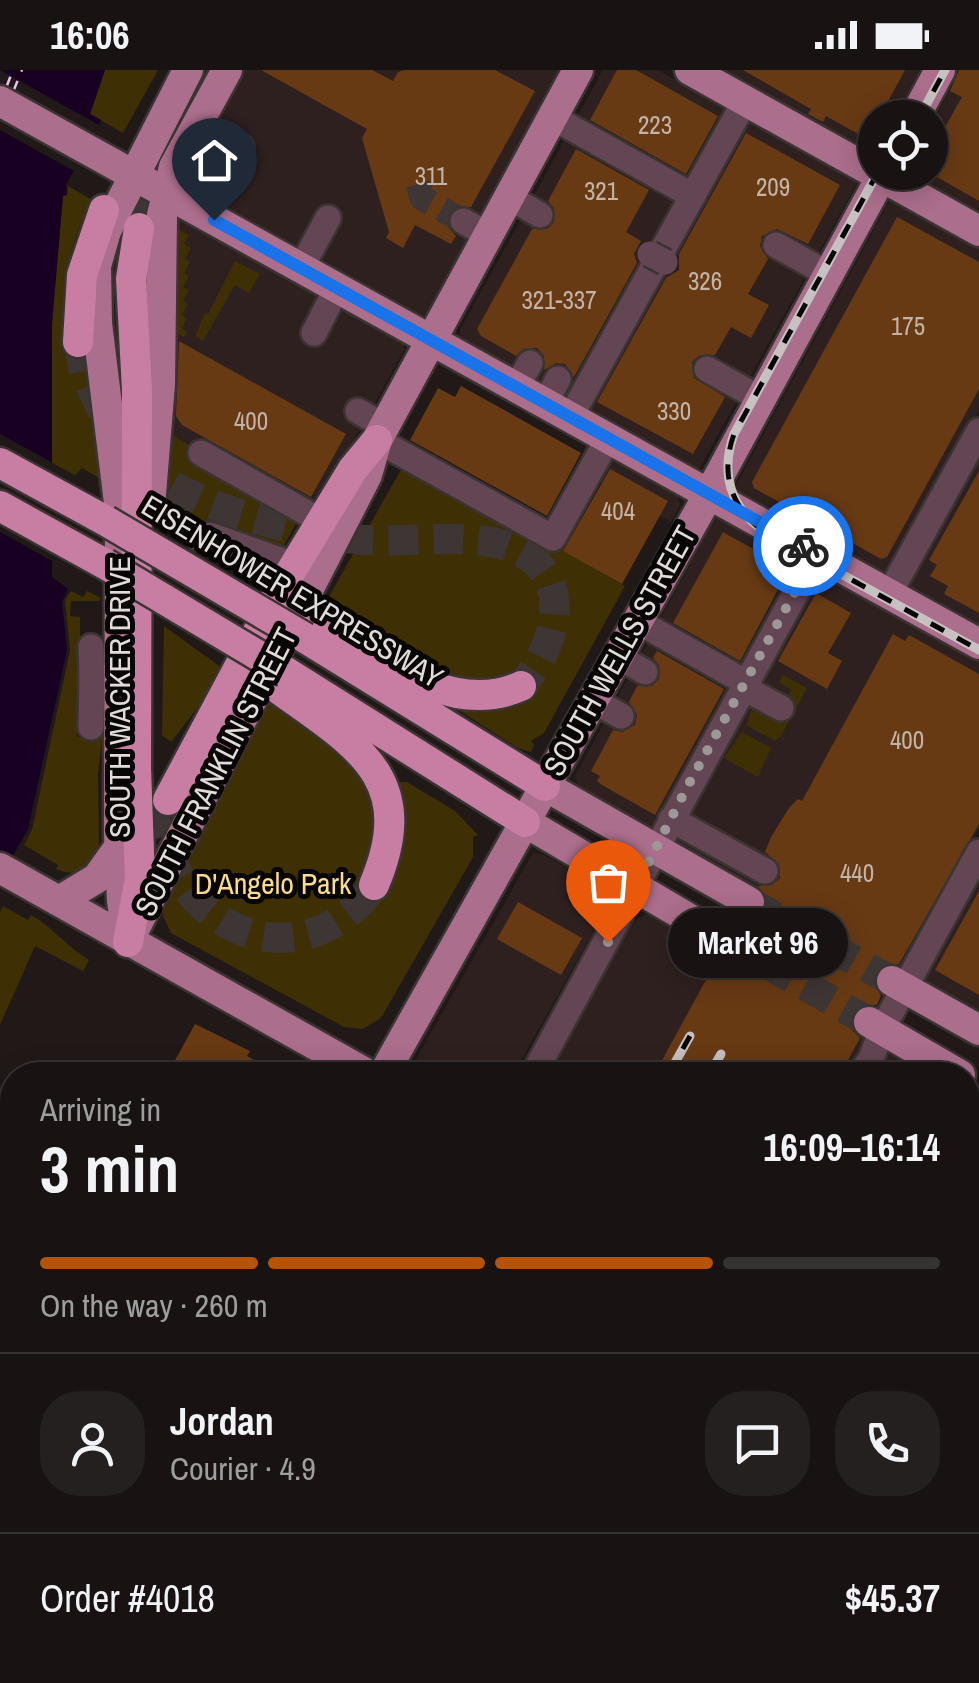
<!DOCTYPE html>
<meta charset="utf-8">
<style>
body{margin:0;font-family:"Archivo Narrow",sans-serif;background:#252020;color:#f1f3f6;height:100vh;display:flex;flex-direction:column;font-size:38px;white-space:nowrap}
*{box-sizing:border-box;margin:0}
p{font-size:32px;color:#9f9e9f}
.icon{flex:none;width:55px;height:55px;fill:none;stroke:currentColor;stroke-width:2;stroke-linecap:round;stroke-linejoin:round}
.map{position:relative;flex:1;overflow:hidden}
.sheet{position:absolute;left:0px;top:992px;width:980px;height:622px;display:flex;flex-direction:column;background:#181312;border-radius:40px 40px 0 0;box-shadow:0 5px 25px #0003,0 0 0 2px #363232}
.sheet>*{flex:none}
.fabs{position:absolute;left:858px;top:30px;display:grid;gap:20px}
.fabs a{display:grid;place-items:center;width:90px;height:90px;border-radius:50%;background:#181312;box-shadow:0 5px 25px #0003,0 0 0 2px #363232;font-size:50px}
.pin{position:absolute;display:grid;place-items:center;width:85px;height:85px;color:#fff;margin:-102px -42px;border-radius:50% 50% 50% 0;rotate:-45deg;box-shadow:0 0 10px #0007}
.pin .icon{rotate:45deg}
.courier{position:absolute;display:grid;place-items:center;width:100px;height:100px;margin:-50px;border:8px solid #1a73e8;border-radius:50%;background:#fff;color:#222;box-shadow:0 2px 12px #0007}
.bubble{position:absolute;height:70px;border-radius:35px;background:#181312;box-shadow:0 5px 25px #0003,0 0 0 2px #363232;font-size:32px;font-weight:800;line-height:70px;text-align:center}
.headline em{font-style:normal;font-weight:800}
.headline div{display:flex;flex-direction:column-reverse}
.headline{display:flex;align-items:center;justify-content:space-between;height:170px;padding:0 40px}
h1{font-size:65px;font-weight:800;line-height:75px}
.bar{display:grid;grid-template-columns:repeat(4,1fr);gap:15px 10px;align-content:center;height:120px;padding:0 40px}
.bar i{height:12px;border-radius:8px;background:#363232}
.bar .selected{background:#b45309}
.bar p{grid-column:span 4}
.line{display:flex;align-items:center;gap:25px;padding:0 40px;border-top:2px solid #363232}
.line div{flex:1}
.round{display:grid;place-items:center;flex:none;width:105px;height:105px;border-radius:40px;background:#252020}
.status{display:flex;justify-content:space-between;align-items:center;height:70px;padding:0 50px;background:#181312;direction:ltr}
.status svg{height:28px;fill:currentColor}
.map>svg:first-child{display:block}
</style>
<div class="status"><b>16:06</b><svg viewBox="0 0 49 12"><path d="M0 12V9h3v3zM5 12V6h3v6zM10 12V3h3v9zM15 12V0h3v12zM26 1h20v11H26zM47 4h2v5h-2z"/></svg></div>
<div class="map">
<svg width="979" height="1613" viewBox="0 0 979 1613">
<rect width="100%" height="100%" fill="#201918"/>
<!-- built -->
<g fill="#2e201f">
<path d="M 244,0 L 561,0 L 428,242 L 423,245 L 186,114 L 187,103 Z"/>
<path d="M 603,0 L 658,0 L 858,111 L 698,401 L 460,266 L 460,260 Z"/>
<path d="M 717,0 L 920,0 L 894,47 L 875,48 L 875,81 L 872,86 Z"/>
<path d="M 961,0 L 979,0 L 979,145 L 904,104 L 930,102 L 930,57 Z"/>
<path d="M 890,130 L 979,178 L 979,341 L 888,505 L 738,424 L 734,419 Z"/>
<path d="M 178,146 L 404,273 L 404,280 L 309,451 L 165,360 Z"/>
<path d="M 979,381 L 979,556 L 906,514 Z"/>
<path d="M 601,383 L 678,426 L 680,435 L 671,452 L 588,406 Z"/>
<path d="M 717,445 L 801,493 L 655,755 L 646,756 L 579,716 L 575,706 Z"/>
<path d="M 816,501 L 979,592 L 979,758 L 901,901 L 684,778 L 675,768 Z"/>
<path d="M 533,783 L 542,784 L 610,822 L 611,830 L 513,1005 L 417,1005 L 413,996 L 416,989 Z"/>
<path d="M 979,806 L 979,941 L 929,915 L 925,908 Z"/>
<path d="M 647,844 L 651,845 L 933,1005 L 548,1005 L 634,850 Z"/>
<path d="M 968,1025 L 979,1031 L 979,1190 L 968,1211 Z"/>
<path d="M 317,1603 L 488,1603 L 485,1613 L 311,1613 Z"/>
</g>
<!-- green -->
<g fill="#3e3004">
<path d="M 105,0 L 158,0 L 123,63 L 90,44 Z"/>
<path d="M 68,116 L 92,130 C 67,177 60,221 66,273 L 93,269 L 106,423 L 98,416 L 99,408 L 82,398 L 75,405 L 50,392 L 52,253 L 63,125 L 67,125 Z"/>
<path d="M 179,160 L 189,165 L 184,174 L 191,178 L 185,189 L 190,192 L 184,203 L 189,206 L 183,217 L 189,220 L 183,231 L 188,234 L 182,245 L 187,248 L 182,258 L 187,262 L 184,267 L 175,262 L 177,165 Z"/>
<path d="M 235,191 L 260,204 L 249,223 L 235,215 L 203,271 L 195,266 L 205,243 L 208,244 Z"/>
<path d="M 165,360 L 300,446 L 282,479 L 208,454 L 194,456 L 188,464 L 160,451 Z"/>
<path d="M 406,391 L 625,516 L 544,663 L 531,671 L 534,674 L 531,682 L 518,678 L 457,639 C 483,641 505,641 528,628 L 458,612 L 423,597 L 323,537 Z"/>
<path d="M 71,521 L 83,527 L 87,521 L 101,528 L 99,531 L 71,531 L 70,546 L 80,547 L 80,570 L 77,571 L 77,667 L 102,668 L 98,704 L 99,783 L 94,783 C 85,800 74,808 56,799 L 58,795 L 24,775 L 32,760 L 70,580 L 65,530 Z"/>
<path d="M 164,556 L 226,601 L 171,672 L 162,665 Z"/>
<path d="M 783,605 L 807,618 L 781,666 L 775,671 L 746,655 L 752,639 L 774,651 L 791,620 L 779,612 Z"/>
<path d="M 271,630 C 313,659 359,684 374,736 C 383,763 383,794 386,822 L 394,810 L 404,765 L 398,712 L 407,712 L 455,741 L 478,765 L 473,767 L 473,787 L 381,948 L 363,959 L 344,957 L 171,863 L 163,846 L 165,824 Z"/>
<path d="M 742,662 L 771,678 L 758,707 L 724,688 Z"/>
<path d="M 3,836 L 28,850 L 31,845 C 52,856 68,878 89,890 L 83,901 L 35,876 L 0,955 L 0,843 Z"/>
<path d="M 0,1173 L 12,1180 L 12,1399 L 4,1415 L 0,1413 Z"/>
</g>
<!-- water -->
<path fill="#180023" d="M 0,0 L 105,0 L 90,44 L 101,50 L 66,115 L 67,125 L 63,126 L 52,253 L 52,507 L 68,519 L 62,532 L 67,580 L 28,759 L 0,808 Z"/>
<!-- pier -->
<g fill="#201918">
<path d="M 0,0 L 101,56 L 76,102 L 0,60 Z"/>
<path d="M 0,364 L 55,394 L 55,435 L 52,441 L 55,444 L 56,484 L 52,491 L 0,462 Z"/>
</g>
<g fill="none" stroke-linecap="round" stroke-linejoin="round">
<!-- ferry -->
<g stroke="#e7c4f7" stroke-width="2.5" stroke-dasharray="12 10" stroke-linecap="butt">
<path d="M 6,18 L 13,0"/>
<path d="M 13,22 L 22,0"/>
</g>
</g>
<!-- building -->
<g fill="#683a14">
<path d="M 261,0 L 372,0 L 393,11 L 398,2 L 405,0 L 495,0 L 535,21 L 471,137 L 456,137 L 448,144 L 449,158 L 456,166 L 451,174 L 415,155 L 403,178 L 386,168 L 389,162 L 362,68 L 367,59 Z"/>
<path d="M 617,0 L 636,0 L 718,46 L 686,104 L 590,50 Z"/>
<path d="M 743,0 L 905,0 L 879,48 L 875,48 L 867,69 L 826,46 L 823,52 L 808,44 L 811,39 Z"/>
<path d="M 959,0 L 979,0 L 979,131 L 930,103 L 930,84 L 962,27 L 950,21 Z"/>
<path d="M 746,63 L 840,115 L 808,174 L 777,159 L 762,166 L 760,176 L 768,189 L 748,224 L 769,235 L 751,268 L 731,257 L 715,285 L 700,285 L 692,292 L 694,308 L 725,327 L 693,384 L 597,332 L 666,208 L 679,200 L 679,184 Z"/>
<path d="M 576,79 L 649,120 L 626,162 L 641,171 L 634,184 L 637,193 L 574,307 L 565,294 L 556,293 L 544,300 L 544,286 L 537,278 L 523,279 L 516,286 L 481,266 L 477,259 L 532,159 L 547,159 L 554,152 L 554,138 L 548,131 Z"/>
<path d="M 897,147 L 979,192 L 979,319 L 887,487 L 881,489 L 754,418 L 752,412 Z"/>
<path d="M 179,271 L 346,364 L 311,427 L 182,355 L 176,346 Z"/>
<path d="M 461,316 L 581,383 L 547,446 L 410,370 L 438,318 L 455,327 Z"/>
<path d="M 610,399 L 668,431 L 622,514 L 563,481 Z"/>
<path d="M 979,401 L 979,543 L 944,524 L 948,516 L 930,506 L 937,495 L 929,490 Z"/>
<path d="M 723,462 L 789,499 L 740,591 L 673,553 Z"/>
<path d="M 816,523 L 851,543 L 828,583 L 842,591 L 827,619 L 778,591 Z"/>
<path d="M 893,564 L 905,571 L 909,565 L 979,604 L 979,754 L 899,894 L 883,894 L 875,903 L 873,912 L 881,926 L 877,935 L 861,935 L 852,943 L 852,960 L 860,968 L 840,1005 L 654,1005 L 707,908 L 689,898 L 698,889 L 728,890 L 743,881 L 746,870 L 736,855 L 740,848 L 750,851 L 765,842 L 768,831 L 758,816 L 772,815 L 780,808 L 779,794 L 765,782 L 771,767 L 789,738 L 798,729 L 802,731 Z"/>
<path d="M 657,581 L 724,619 L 655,745 L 602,715 L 597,711 L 600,706 L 591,701 L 613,660 L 622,662 L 635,655 L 637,645 L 629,632 L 637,616 L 652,616 L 659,609 L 659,595 L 653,588 Z"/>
<path d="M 979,821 L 979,925 L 935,900 Z"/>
<path d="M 518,832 L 582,868 L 561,905 L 497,869 Z"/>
<path d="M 195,954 L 250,981 L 247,986 L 281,1005 L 167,1005 Z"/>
</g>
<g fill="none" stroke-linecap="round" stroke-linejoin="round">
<!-- minor-tunnel -->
<path stroke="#3d3635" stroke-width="25" stroke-dasharray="25 12" stroke-linecap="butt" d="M 418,114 L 422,128 L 463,151"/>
<!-- major-tunnel -->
<g stroke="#3d3635" stroke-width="30" stroke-dasharray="30 15" stroke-linecap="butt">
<path d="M 749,832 L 892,911"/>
<path d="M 727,871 L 869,952"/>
</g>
<!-- highway-tunnel -->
<g stroke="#3d3635" stroke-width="30" stroke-dasharray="30 15" stroke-linecap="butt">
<path d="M 139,158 L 166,96"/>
<path d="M 78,272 L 84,302 L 106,348"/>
<path d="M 136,389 C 179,435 302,465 364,470 C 408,473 469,462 510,477 C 577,502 558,575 521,616"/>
<path d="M 151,739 C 164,774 176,814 206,839 C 262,886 334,874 374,815"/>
</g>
<defs>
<g id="minor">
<path d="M 552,47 L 693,126"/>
<path d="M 198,53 L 241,77"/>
<path d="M 509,127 L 540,145"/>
<path d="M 463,151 L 488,165"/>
<path d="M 776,175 L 828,204"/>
<path d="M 301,198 L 328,148"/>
<path d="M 314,263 L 337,218"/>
<path d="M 707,299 L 759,328"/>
<path d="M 517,316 L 530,293"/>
<path d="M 546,332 L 558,309"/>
<path d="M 358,341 L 384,356"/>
<path d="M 571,346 L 745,31"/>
<path d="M 377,370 L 553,468 L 609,367"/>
<path d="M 201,383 L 321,451"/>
<path d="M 199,468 L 210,465 L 294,495"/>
<path d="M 889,524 L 979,361"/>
<path d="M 637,551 L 745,612"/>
<path d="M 91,577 L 92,607"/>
<path d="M 617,586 L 645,602"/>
<path d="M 742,617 L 781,638"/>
<path d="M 592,630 L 621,646"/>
<path d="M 91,657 L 92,607 L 119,606"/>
<path d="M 671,749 L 765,801"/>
<path d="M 533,1005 L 817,484"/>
<path d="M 859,1005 L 871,989 L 882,959 L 979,782"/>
<path d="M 968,1420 L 979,1399"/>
<path d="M 968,1484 L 979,1462"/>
<path d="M 0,1556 L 12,1564"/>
<path d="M 51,1613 L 57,1602"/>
<path d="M 178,1613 L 184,1602"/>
<path d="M 298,1613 L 304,1602"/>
<path d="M 521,1613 L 527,1602"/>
<path d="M 639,1613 L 645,1602"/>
<path d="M 898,1613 L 904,1602"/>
</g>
<g id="major">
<path d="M 690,0 L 979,161"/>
<path d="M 0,31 L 979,574"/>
<path d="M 914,48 L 940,0"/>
<path d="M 150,436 L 160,314 L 162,145 L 174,97 L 227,0"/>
<path d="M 545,716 L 749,832"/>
<path d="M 525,752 L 727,871"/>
<path d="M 0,798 L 369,1005"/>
<path d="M 59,831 L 97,808 L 120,776"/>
<path d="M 136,856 L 367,405 L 377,370 L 578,0"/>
<path d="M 127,864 L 122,831 L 119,764 L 120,441 L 97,253 L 96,196 L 106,161 L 188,0"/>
<path d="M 892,911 L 979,960"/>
<path d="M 869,952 L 960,1005"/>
<path d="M 383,1005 L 719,406 L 884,102"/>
<path d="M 968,1249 L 979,1228"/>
<path d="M 968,1336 L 979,1342"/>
<path d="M 89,1602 L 109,1613"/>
<path d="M 771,1613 L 777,1602"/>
</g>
<g id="highway">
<path d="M 78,272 L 82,205 L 104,140"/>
<path d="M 0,393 L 106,451"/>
<path d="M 0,436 L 105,494"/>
<path d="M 315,550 C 374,585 450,649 521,616"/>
<path d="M 305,568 L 545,716"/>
<path d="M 286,602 L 525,752"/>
<path d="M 280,620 C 358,676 419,709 374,815"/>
<path d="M 168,730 L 285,511 L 353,399 L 377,370"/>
<path d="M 128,872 L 140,809 L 136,698 L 137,320 L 131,209 L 139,158"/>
</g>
</defs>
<!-- minor casing -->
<use href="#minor" stroke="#3b3433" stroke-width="30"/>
<!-- major casing -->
<use href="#major" stroke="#3b3433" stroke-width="35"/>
<!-- highway casing -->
<use href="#highway" stroke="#3b3433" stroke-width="35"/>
<!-- minor -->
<use href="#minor" stroke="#634553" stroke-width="25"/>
<!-- major -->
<use href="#major" stroke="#ab6e8c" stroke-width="30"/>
<!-- highway -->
<use href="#highway" stroke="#c87ea3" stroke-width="30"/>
<defs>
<g id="rail">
<path d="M 919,48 L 945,0"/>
<path d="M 878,102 L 734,364 C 720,403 730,438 765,462 L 979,580"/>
<path d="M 668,1005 L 690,966"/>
<path d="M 709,1005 L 721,984"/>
<path d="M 749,1005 L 751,1001"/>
<path d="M 341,1613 L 345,1602"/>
<path d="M 374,1613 L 379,1602"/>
<path d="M 412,1613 L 418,1602"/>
<path d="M 449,1613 L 456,1602"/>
</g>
</defs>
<!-- rail casing -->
<use href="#rail" stroke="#c7c2c1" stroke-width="9"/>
<!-- rail -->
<use href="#rail" stroke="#080505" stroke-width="5" stroke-dasharray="15" stroke-linecap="butt"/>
<defs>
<path id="minor-bridge" d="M 650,184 L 665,192"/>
<g id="highway-bridge">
<path d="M 106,451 L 305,568"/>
<path d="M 105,494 L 286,602"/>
</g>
</defs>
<!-- minor-bridge casing -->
<use href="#minor-bridge" stroke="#3b3433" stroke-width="30" stroke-linecap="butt"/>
<!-- highway-bridge casing -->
<use href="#highway-bridge" stroke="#3b3433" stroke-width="35" stroke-linecap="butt"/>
<!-- minor-bridge -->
<use href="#minor-bridge" stroke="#634553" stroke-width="25"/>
<!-- highway-bridge -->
<use href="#highway-bridge" stroke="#c87ea3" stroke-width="30"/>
</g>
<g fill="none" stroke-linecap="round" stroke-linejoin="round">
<!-- done -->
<path stroke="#9d9897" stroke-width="10" stroke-dasharray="0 18" d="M 608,872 L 686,719 L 816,484 L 803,476"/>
<!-- route -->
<path stroke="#1a73e8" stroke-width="12" d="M 214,150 L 803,476"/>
</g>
<g text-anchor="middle" stroke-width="10" stroke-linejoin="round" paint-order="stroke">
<!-- number labels -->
<g font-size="25" fill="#c3b4a9">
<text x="655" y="64">223</text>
<text x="431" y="115">311</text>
<text x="773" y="126">209</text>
<text x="601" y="130">321</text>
<text x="705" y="220">326</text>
<text x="559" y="239">321-337</text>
<text x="908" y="265">175</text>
<text x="674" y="350">330</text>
<text x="251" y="360">400</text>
<text x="618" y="450">404</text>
<text x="907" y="679">400</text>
<text x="857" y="812">440</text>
</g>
<!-- street labels -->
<g font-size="30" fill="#e1dcdb" stroke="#080505">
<text transform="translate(292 522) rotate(31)" y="10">EISENHOWER EXPRESSWAY</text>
<text transform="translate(620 581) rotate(-61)" y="10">SOUTH WELLS STREET</text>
<text transform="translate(120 627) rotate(-90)" y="10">SOUTH WACKER DRIVE</text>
<text transform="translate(216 702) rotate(-63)" y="10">SOUTH FRANKLIN STREET</text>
</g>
<!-- park labels -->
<g font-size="30" fill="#fadc8b" stroke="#080505">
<text x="273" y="824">D'Angelo Park</text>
</g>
</g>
</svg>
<div class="fabs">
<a><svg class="icon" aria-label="locate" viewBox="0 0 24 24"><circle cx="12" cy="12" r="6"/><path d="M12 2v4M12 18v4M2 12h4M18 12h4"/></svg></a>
</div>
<div class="pin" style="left:608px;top:872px;background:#ea580c"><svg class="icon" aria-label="bag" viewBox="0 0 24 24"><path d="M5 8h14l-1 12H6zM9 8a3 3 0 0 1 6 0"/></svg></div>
<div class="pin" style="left:214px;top:150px;background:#1f2937"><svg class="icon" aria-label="home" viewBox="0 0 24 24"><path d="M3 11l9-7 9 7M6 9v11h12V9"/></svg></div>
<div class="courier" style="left:803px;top:476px"><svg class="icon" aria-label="bike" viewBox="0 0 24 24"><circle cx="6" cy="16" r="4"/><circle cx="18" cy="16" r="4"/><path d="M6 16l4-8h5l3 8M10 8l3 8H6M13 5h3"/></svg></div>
<div class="bubble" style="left:668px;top:838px;width:180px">Market 96</div>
<section class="sheet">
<div class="headline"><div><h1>3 min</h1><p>Arriving in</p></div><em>16:09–16:14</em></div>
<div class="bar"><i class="selected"></i><i class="selected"></i><i class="selected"></i><i></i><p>On the way · 260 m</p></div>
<div class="line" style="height:180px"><a class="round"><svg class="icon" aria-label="person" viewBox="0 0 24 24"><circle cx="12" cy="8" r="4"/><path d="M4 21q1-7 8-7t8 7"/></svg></a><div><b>Jordan</b><p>Courier · 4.9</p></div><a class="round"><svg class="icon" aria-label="chat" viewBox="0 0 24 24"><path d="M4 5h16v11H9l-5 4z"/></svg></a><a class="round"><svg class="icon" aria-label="phone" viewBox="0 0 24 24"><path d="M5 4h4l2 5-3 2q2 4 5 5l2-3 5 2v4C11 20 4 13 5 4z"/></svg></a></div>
<div class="line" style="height:130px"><div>Order #4018</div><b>$45.37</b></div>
</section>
</div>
